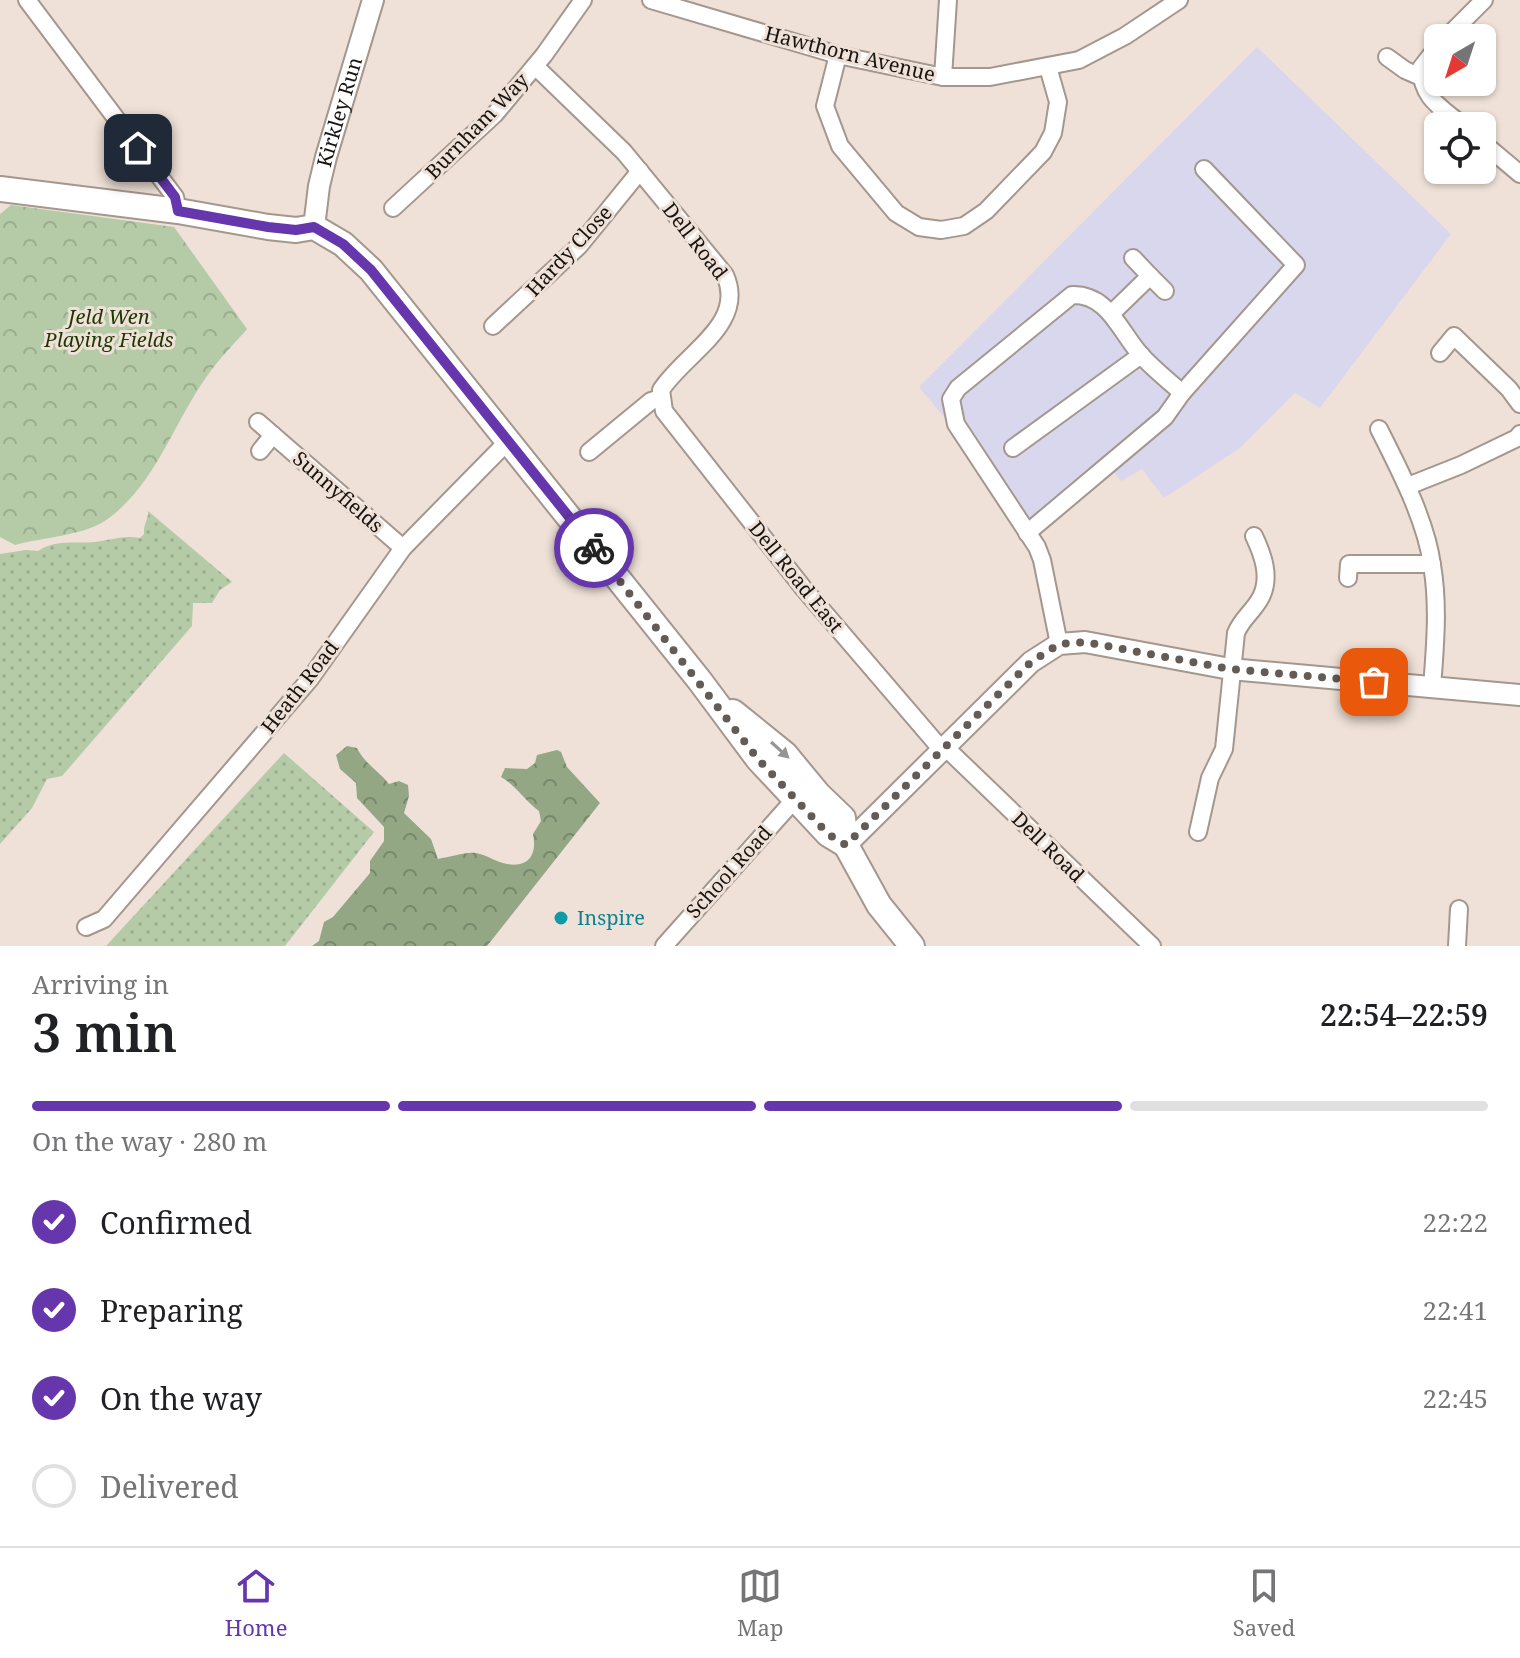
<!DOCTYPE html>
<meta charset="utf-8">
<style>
body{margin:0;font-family:"Noto Serif",serif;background:#f2f2f2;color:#202124;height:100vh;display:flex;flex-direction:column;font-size:30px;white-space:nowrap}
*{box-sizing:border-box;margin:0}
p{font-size:26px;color:#757577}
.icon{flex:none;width:44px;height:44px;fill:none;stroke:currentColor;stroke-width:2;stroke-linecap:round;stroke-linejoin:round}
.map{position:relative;height:946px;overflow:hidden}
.panel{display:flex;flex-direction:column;background:#fff;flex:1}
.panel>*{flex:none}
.needle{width:52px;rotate:219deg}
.controls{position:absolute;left:1424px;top:24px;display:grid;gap:16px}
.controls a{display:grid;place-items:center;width:72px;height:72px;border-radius:12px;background:#fff;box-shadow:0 2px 6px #0004;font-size:40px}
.pin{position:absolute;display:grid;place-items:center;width:68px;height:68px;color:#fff;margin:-34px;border-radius:16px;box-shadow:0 4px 12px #0006}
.courier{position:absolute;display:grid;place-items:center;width:80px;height:80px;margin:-40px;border:6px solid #6636ad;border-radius:50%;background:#fff;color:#222;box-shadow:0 2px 10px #0007}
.headline em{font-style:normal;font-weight:600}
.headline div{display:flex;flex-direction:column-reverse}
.headline{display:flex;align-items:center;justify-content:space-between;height:136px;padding:0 32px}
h1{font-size:52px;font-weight:600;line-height:60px}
.bar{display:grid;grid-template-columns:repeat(4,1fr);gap:12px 8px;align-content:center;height:96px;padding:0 32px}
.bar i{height:10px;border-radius:6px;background:#e0e0e0}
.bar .active{background:#6636ad}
.bar p{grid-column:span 4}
ol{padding:0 32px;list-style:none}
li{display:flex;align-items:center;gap:24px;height:88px}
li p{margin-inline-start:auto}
li .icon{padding:8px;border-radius:50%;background:#6636ad;color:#fff;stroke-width:4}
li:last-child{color:#757577}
li i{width:44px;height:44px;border:4px solid #e0e0e0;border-radius:50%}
.dock{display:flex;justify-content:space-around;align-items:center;height:112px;border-top:2px solid #e0e0e0;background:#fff;font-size:22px;color:#757577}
.dock a{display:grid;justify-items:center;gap:4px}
.dock .active{color:#6636ad}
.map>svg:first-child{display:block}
</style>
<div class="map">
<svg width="1520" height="946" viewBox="0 0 1520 946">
<defs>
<pattern id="grass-dots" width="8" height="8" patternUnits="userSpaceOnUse" patternTransform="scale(2)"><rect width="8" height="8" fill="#b5caa7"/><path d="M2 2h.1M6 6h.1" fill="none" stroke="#9bad8f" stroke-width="1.8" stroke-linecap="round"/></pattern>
<pattern id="forest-crowns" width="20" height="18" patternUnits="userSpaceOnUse" patternTransform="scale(2)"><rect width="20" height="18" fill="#93a785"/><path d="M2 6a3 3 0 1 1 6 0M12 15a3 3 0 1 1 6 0" fill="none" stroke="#77876b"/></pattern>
<pattern id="park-crowns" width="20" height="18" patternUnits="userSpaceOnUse" patternTransform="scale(2)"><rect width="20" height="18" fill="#b5caa7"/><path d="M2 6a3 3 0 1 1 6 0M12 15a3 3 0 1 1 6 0" fill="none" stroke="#9bad8f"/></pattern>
</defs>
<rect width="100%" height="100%" fill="#efe1d7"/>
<!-- commercial -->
<path fill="#d9d7ed" d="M 1257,47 L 1451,234 L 1320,408 L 1295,393 L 1240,448 L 1164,498 L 1142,469 L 1121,481 L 1105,461 L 1031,522 L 919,387 Z"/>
<!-- grass -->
<g fill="url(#grass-dots)">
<path d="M 148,511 L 232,582 L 220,590 L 212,603 L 193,603 L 192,626 L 62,776 L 47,779 L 32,808 L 0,844 L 0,554 L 26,550 L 38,551 C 56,539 75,544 95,542 C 111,540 123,535 140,538 L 144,534 C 143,524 149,519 148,511 Z"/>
<path d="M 284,753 L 374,832 L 285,946 L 106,946 Z"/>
</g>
<!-- forest -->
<path fill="url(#forest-crowns)" d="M 347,746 L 357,748 C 364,763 379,771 389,784 L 399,781 L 408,785 L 409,796 L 404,813 L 431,839 L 438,859 C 450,857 465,852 476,853 C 487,855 496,862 507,864 C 530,868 537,853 533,834 L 541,821 L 539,811 C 524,800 517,786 501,777 L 505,768 L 527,769 L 535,763 L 537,755 L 557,750 L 561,752 L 567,767 L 600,803 L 487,946 L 312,946 L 319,941 L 324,922 L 333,917 L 370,873 L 370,861 L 384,841 L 384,827 L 357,798 L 356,783 L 340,769 L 336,755 Z"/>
<!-- park -->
<path fill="url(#park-crowns)" d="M 11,205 L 174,227 L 247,329 C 234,344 219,359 207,376 C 174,422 156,483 109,518 C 86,536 43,537 15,545 L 0,537 L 0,214 Z"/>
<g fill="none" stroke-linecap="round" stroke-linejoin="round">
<defs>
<g id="minor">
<path d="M 27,0 L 175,197 L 178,211"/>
<path d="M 651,0 L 838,55 L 943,77 L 990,77 L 1079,60 L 1125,36 L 1179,0"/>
<path d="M 1446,38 L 1484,0"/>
<path d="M 1438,46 L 1421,68 C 1422,99 1441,107 1463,126"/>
<path d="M 838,55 L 825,106 L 840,146 L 896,213 L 919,227 L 941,230 L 964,226 L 986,211 L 1043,152 L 1053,133 L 1058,102 L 1048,67"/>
<path d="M 1387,57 L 1405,70 L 1421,77"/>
<path d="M 535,66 L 624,152 L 725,275 C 747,324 685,353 661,390 L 664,411 L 804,589 L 942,750"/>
<path d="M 943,77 L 948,0"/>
<path d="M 1482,142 L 1520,174"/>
<path d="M 393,208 L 495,114 L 544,55 L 583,0"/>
<path d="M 1150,276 L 1165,291"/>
<path d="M 1111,314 L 1150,276 L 1133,258"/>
<path d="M 493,326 L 579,246 L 640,171"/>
<path d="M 1440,353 L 1454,336 L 1509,389 L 1520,404"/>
<path d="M 258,422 L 273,435"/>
<path d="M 1379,429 C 1399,469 1426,520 1432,565 C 1439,606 1435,647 1432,688"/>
<path d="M 1013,448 L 1141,355"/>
<path d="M 260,451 L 273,435 L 403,548"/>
<path d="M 589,452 L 651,401 L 660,398"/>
<path d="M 1408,486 L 1461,465 L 1517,438 L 1520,434"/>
<path d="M 1027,533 L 1165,417 L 1182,393 L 1296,265 L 1204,169"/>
<path d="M 1348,578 L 1349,564 L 1432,564"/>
<path d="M 1059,644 L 1042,560 L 1037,547 L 956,424 L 951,399 L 958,388 L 1072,295 C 1108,294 1119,330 1140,354 C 1152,368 1168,380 1182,393"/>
<path d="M 945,747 L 1152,946"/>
<path d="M 1198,832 L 1210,778 L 1224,749 L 1236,633 C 1242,618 1254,611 1261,597 C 1271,577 1263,555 1254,536"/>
<path d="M 86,927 L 104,919 L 310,679 L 403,548 L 508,441"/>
<path d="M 664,946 L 795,799"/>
<path d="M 1457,946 L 1459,909"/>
</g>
<g id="tertiary">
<path id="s1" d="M 314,227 L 319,186 L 326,157 L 373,0"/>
<path d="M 846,845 L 1031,662 L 1059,644 L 1085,642 L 1230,669 L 1520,695"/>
</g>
<g id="secondary">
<path d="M 0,189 L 178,211 L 268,227 L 296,230 L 314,227 L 343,244 L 371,270 L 700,681 L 758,759 L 828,834 L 846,845"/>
<path d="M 733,712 L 785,754 L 818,794 L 843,818 L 846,845 L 879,905 L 912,946"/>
</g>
</defs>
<!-- minor casing -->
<use href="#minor" stroke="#a3978e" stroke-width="20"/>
<!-- tertiary casing -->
<use href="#tertiary" stroke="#a3978e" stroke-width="24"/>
<!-- secondary casing -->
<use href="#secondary" stroke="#a3978e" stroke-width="28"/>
<!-- minor -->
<use href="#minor" stroke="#fff" stroke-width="16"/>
<!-- tertiary -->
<use href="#tertiary" stroke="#fff" stroke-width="20"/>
<!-- secondary -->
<use href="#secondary" stroke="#fff" stroke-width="24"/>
</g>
<!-- one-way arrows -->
<defs><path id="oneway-solid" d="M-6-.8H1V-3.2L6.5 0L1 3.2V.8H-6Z" transform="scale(2)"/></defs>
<use fill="#979593" href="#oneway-solid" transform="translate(780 750) rotate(42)"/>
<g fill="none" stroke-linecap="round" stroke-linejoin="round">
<!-- done -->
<path stroke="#635b56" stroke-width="8" stroke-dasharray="0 14.4" d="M 594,548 L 758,759 L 828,834 L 846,845 L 1031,662 L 1059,644 L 1085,642 L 1230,669 L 1374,682"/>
<!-- route -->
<path stroke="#6636ad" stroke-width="10" d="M 138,148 L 175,197 L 178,211 L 268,227 L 296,230 L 314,227 L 343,244 L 371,270 L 594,548"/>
</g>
<!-- markers -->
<circle fill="#0f9aa8" stroke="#efe1d7" stroke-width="3" cx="561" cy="918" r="8"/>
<g text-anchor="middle" stroke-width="6" stroke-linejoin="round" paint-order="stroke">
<!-- street labels -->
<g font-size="20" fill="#171310" stroke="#efe1d7">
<text transform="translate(850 54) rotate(14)" y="7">Hawthorn Avenue</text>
<text dy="7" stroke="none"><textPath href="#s1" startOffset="118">Kirkley Run</textPath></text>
<text transform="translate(477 126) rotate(-46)" y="7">Burnham Way</text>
<text transform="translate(695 241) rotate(52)" y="7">Dell Road</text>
<text transform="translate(569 251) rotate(-47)" y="7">Hardy Close</text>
<text transform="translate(338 492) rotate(41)" y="7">Sunnyfields</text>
<text transform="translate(796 577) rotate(51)" y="7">Dell Road East</text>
<text transform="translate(300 687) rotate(-52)" y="7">Heath Road</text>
<text transform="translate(1048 847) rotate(44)" y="7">Dell Road</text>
<text transform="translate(729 872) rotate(-48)" y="7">School Road</text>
</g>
<!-- park labels -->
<g font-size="20" font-style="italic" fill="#1c3702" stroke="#efe1d7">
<text x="109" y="324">Jeld Wen<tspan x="109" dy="23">Playing Fields</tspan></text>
</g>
<!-- culture labels -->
<g font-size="20" fill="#0d838f" stroke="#efe1d7" text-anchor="start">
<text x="577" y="925">Inspire</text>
</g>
</g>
</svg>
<div class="controls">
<a><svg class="needle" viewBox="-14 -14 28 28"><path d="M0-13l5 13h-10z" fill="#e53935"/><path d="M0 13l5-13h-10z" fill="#757577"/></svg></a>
<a><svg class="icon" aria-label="locate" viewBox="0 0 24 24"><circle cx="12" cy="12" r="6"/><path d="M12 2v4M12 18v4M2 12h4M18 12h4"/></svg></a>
</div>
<div class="pin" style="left:1374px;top:682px;background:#ea580c"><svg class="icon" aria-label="bag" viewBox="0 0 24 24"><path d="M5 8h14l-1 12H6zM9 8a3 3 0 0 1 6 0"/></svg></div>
<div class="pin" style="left:138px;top:148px;background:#1f2937"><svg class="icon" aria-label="home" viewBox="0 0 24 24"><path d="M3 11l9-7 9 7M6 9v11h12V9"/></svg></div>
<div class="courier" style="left:594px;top:548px"><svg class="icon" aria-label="bike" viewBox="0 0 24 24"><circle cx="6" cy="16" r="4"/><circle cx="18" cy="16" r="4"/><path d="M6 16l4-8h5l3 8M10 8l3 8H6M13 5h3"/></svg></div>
</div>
<section class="panel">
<div class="headline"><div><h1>3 min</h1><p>Arriving in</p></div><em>22:54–22:59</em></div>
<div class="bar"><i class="active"></i><i class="active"></i><i class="active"></i><i></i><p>On the way · 280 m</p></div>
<ol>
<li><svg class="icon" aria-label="check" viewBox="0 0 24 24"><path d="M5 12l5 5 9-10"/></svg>Confirmed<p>22:22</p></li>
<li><svg class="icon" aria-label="check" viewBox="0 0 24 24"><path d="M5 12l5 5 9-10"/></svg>Preparing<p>22:41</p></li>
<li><svg class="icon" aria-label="check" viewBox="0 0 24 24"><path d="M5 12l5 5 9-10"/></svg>On the way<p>22:45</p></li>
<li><i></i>Delivered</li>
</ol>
</section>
<nav class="dock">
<a class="active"><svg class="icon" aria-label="home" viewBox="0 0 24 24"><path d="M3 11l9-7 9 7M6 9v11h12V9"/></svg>Home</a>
<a><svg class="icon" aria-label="map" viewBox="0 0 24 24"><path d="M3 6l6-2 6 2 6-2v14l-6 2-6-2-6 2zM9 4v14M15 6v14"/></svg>Map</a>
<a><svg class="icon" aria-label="saved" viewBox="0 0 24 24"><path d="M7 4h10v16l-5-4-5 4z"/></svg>Saved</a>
</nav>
